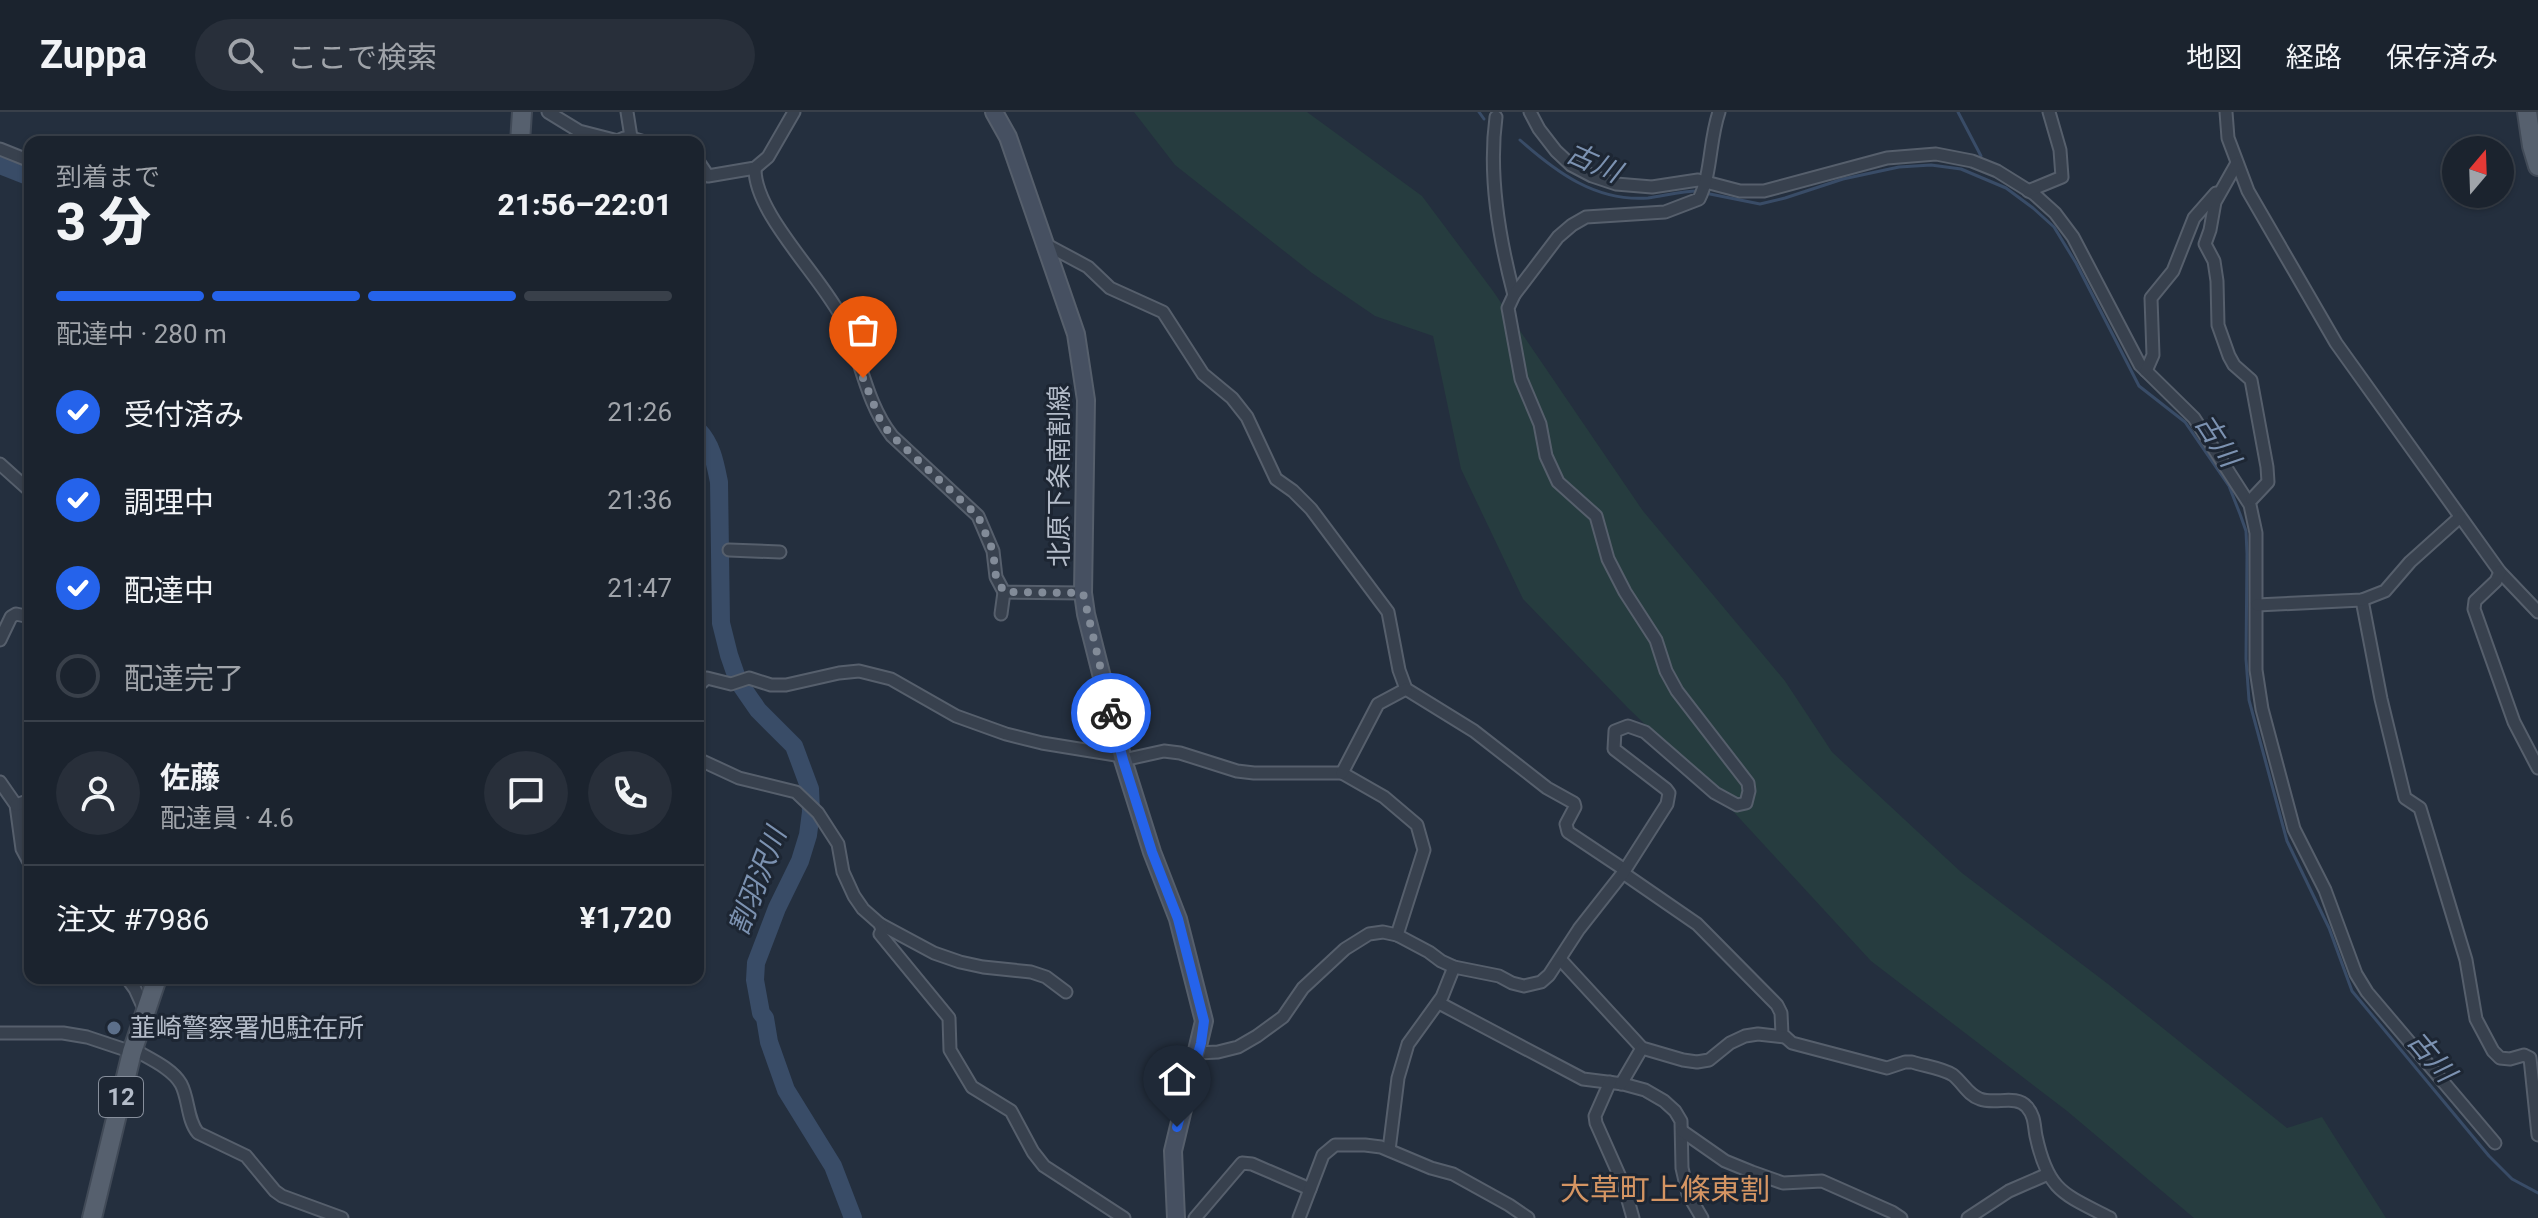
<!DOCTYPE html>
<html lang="ja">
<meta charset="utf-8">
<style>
body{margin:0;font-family:Roboto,"Noto Sans JP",sans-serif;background:#282f3a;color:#f1f3f6;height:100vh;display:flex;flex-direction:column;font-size:30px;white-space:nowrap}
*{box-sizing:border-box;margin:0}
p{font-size:26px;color:#a0a4aa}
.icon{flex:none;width:44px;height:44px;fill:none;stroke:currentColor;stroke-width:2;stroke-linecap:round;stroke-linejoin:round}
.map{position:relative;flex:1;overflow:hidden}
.side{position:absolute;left:24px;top:24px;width:680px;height:848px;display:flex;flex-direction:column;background:#1b232e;border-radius:16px;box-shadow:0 2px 6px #0004,0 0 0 2px #39404a}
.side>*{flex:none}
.needle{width:52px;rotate:19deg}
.controls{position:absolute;left:2442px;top:24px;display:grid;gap:16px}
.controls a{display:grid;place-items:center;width:72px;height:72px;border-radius:50%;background:#1b232e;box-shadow:0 2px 6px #0004,0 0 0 2px #39404a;font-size:40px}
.pin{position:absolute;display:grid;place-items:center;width:68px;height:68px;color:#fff;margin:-82px -34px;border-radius:50% 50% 50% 0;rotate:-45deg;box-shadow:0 0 8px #0007}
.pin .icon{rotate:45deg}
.courier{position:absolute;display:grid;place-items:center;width:80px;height:80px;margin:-40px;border:6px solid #2563eb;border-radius:50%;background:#fff;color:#222;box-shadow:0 2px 10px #0007}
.overview em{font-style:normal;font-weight:800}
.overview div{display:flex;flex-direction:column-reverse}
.overview{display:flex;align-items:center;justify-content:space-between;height:136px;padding:0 32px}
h1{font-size:52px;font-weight:800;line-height:60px}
.bar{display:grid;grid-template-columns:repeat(4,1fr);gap:12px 8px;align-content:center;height:96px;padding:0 32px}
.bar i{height:10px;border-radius:6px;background:#39404a}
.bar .on{background:#2563eb}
.bar p{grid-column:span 4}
.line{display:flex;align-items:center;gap:20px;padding:0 32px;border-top:2px solid #39404a}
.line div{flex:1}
.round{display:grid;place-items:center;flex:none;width:84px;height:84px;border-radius:42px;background:#282f3a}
ol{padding:0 32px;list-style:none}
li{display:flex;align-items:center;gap:24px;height:88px}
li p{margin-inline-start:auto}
li .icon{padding:8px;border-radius:50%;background:#2563eb;color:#fff;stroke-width:4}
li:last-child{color:#a0a4aa}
li i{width:44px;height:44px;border:4px solid #39404a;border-radius:50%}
header{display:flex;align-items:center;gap:48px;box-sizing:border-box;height:112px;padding:0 40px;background:#1b232e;border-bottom:2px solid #39404a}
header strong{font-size:38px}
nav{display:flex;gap:44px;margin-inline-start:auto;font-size:28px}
.search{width:560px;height:72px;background:#282f3a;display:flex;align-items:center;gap:20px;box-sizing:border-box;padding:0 28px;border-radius:44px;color:#a0a4aa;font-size:30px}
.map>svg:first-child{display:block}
</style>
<header>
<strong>Zuppa</strong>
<div class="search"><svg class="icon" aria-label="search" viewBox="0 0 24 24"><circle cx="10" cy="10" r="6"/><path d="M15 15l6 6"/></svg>ここで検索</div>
<nav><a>地図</a><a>経路</a><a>保存済み</a></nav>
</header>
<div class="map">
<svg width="2538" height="1106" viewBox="0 0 2538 1106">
<rect width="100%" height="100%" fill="#242f3e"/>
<!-- green -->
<path fill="#263c3f" d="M 1134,0 L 1307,0 L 1422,84 L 1493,179 L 1643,399 L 1785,569 L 1832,640 L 1962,761 L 2108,872 L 2287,1016 L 2322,1005 L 2386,1106 L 2194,1106 L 2067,999 L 1871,849 L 1719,684 L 1628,596 L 1523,487 L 1461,357 L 1433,224 L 1375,204 L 1312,161 L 1175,53 Z"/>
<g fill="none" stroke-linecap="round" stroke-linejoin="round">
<!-- stream -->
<g stroke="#394c67" stroke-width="3">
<path d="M 1479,0 L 1484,7"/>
<path d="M 1958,0 L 1981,44 L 1979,49"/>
<path d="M 1520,28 C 1556,60 1596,90 1648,86 C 1664,84 1681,79 1698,79"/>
<path d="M 1705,81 L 1760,92 L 1785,86 L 1843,67 L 1899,55 L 1931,53 L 1961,57 L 2006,76 L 2033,96 L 2054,115 L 2076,151 L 2139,274 L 2185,310 L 2229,374 L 2240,402 L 2246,419 L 2247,442 L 2246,547 L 2249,588 L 2287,729 L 2329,816 L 2352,879 L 2489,1044 L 2512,1067 L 2538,1081"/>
</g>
<!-- river -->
<g stroke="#394c67" stroke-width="18">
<path d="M 0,53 L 30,65"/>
<path d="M 698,318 C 712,333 715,350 719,370 L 721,511 L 729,543 L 738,569 L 749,585 L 758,598 L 794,634 L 810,677 L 811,700 L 808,723 L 800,749 L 777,796 L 756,851 L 755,868 L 761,901 L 765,906 L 769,930 L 786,978 L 833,1054 L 853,1106"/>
</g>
<defs>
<g id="street">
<path d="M 548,0 L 579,19 L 618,29 C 628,23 633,26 644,30"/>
<path d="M 627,0 L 631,25"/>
<path d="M 1530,0 L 1539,17 L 1556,39 L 1571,53 L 1592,64 L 1616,72 L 1652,75 L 1698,68 L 1740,79 L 1764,79 L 1887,46 L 1936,42 L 1972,49 L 1997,59 L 2034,82 L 2055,101 L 2073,125 L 2140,253 L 2194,306 L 2250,393 L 2256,421 L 2256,558 L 2262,597 L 2294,717 L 2325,778 L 2356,862 L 2367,880 L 2495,1031"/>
<path d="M 2226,0 L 2228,26 L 2248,79 L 2336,231 L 2500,460 L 2538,500"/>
<path d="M 1496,5 C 1488,64 1499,126 1514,183"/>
<path d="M 0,37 L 30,49"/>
<path d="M 698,49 L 708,64 L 755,56 L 768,45 L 794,0"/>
<path d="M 2237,51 L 2215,90 L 2210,118 L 2205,132 L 2214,149 L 2217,169 L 2218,213 L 2229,244 L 2234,253 L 2251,268 L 2267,355 L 2268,370 L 2252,387"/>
<path d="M 755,56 C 754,102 823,166 844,210 C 861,247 866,291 892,324 L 978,404 L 993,439 L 996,465 L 1004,480 L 1083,481"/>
<path d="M 2028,79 L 2062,65 L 2060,38 L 2049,0"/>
<path d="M 1047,133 L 1088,155 L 1110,176 L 1163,200 L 1203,262 L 1232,286 L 1247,305 L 1276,367 L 1293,379 L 1311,397 L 1388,500 L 1399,558 L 1406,577 L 1474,619 L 1547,676 L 1574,691 L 1575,695 L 1566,712 L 1568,720 L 1625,758"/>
<path d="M 2146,259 L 2153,243 L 2151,186 L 2173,159 L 2194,106 L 2216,81"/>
<path d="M 0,352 L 30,379"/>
<path d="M 729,438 L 780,440"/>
<path d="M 2500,460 L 2496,469 L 2475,489 L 2474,497 L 2514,610 L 2538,656"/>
<path d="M 2362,488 L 2381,587 L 2405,686 L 2420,696 L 2466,848 L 2476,907 L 2493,939 L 2500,946 L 2510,947 L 2524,943 L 2530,946 L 2538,1023"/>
<path d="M 2257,493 L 2362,488 L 2385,479 L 2410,450 L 2459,406"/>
<path d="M 1001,502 L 1004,480"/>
<path d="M 0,528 L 11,505 L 16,502 L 30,505"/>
<path d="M 698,574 L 707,566 L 731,572 L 749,566 L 771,573 L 786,573 L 839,561 L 859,559 L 891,567 L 956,604 L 1006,622 L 1042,631 L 1122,644"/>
<path d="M 698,647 L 739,666 L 796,680 L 818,701 L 838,732 L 843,760 L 854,784 L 863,797 L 880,812 L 934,841 L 960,850 L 983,855 L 1031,860 L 1046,865 L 1066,880"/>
<path d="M 1123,648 L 1164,639 L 1180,641 L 1237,659 L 1254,661 L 1342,661 L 1384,685 L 1417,713 L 1424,738 L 1397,823"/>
<path d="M 1342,661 L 1378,592 L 1406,577"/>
<path d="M 0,670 L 16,693 L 22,737 L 30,752"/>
<path d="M 16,693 L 30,688"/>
<path d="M 1623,761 L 1697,812 L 1777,893 L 1781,901 L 1782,922 L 1792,931 L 1887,956 L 1905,950 L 1912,950 C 1924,954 1942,956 1953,963 C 1963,971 1968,983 1980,987 C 1995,993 2016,982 2027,995 C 2035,1004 2034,1014 2036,1024 C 2048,1080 2064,1082 2110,1106"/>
<path d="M 880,812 L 882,818 L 880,822 L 949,906 L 950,938 L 972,975 L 1011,999 L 1033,1040 L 1044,1054 L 1124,1106"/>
<path d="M 1560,847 L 1642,936 L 1683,948 L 1697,950 L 1709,948 L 1730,931 L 1745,924 L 1758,922 L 1785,925"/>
<path d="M 127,866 L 135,877 L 145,899"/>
<path d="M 1439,891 L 1583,967 L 1623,972 L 1645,978 L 1664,989 L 1675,999 L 1681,1009 L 1682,1056 L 1688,1082 L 1702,1106"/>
<path d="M 0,921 L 63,921 L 87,925 L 132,940"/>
<path d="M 133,937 C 148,946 172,956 181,972 C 189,987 187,1008 198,1021 L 246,1044 L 275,1079 L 282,1084 L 342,1106"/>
<path d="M 1198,941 L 1218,940 L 1238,935 L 1257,924 L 1283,905 L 1303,876 L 1345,837 L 1369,822 L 1383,820 L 1397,823 L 1429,840 L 1441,849 L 1454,855 L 1499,864 L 1512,871 L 1524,874 L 1541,870 L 1549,863 L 1579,817 L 1623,761 L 1667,692 L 1669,681 L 1666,677 L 1614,637 L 1615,619 L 1628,614 L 1645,620 L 1715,681 L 1737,693 L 1746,691 L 1749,679 L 1748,671 L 1677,579 L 1666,559 L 1656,528 L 1625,480 L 1608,447 L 1596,404 L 1558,370 L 1546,344 L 1540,312 L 1521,267 L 1508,196 L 1514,183 L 1558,125 L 1572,113 L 1586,105 L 1665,100 L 1699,87 C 1712,61 1709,29 1719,0"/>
<path d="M 1610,970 L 1595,1004 L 1596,1011 L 1624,1074 L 1633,1106"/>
<path d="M 1621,972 L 1642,936"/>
<path d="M 1682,1019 L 1725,1049 L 1752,1060 L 1783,1071 L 1822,1069 L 1892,1100 L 1901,1106"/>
<path d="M 1389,1038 L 1398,966 L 1408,932 L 1442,885 L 1454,855"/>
<path d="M 1195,1106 L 1242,1051 L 1252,1052 L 1310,1077"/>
<path d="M 1299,1106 L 1323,1043 L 1335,1033 L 1365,1033 L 1381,1035 L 1431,1056 L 1453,1062 L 1509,1093 L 1528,1106"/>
<path d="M 1968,1106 L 2009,1079 L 2048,1062"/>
</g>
<path id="secondary" d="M 994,0 L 1008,25 L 1076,222 L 1086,288 L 1083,481 L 1086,502 L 1123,648 L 1152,740 L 1178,807 L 1204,909 L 1173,1039 L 1176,1106"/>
<g id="primary">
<path d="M 2527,0 L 2532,34 L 2538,54"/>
<path d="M 520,30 L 522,0"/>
<path d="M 92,1106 L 132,940 L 157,866"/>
</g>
</defs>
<!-- street casing -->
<use href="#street" stroke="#565f6c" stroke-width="15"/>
<!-- secondary casing -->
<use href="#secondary" stroke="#565f6c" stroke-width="20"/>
<!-- primary casing -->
<use href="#primary" stroke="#414a57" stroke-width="22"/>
<!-- street -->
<use href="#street" stroke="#38414e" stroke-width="11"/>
<!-- secondary -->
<use href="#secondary" stroke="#465061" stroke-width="16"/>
<!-- primary -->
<use href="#primary" stroke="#56606e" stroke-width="18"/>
</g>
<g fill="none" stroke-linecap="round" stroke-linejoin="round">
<!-- done -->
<path stroke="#828b98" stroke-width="8" stroke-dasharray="0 14.4" d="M 863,266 L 881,310 L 892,324 L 978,404 L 993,439 L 996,465 L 1004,480 L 1083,481 L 1111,601"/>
<!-- route -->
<path stroke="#2563eb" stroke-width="10" d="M 1111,601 L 1123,648 L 1152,740 L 1178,807 L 1204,909 L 1201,931 L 1177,1015"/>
</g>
<!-- markers -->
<circle fill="#5c6f8a" stroke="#1d2633" stroke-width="3" cx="114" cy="916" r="8"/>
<g text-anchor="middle" stroke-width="6" stroke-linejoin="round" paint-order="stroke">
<!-- shield labels -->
<rect fill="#1d2633" stroke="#878f9c" stroke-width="2" x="99" y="965" width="44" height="40" rx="6"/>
<g font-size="24" font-weight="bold" fill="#b4bcc9">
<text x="121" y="993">12</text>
</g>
<!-- street labels -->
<g font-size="26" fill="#b4bcc9" stroke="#1d2633">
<text transform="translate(1059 364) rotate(-90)" y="9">北原下条南割線</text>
</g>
<!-- poi labels -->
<g font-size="26" fill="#b4bcc9" stroke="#1d2633" text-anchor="start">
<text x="130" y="925">韮崎警察署旭駐在所</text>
</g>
<!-- water labels -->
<g font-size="28" font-style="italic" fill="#7c92b1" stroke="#1d2633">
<text transform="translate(1594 50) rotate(24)" y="10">古川</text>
<text transform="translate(2218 328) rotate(57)" y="10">古川</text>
<text transform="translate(757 769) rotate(-69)" y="10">割羽沢川</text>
<text transform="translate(2432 944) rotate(50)" y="10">古川</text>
</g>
<!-- quarter labels -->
<g font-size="30" fill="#d59563" stroke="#1d2633">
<text x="1665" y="1088">大草町上條東割</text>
</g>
</g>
</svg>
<div class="controls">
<a><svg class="needle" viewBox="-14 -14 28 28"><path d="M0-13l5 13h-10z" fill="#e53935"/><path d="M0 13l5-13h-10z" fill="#a0a4aa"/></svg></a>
</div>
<div class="pin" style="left:863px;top:266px;background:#ea580c"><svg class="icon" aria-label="bag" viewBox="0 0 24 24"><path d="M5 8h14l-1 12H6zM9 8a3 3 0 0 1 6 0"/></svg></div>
<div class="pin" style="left:1177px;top:1015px;background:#1f2937"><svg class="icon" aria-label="home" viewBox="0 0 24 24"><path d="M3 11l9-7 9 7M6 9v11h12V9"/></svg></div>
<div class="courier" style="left:1111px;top:601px"><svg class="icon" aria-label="bike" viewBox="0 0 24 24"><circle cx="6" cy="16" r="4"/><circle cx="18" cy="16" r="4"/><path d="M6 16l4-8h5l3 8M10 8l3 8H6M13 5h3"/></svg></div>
<section class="side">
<div class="overview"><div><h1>3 分</h1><p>到着まで</p></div><em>21:56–22:01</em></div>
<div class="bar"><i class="on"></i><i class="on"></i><i class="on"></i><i></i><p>配達中 · 280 m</p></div>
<ol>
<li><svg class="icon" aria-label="check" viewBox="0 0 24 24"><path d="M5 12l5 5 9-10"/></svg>受付済み<p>21:26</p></li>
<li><svg class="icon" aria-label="check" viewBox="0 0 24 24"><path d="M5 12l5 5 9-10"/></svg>調理中<p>21:36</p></li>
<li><svg class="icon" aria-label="check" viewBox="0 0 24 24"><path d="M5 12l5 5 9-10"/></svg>配達中<p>21:47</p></li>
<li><i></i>配達完了</li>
</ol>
<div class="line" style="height:144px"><a class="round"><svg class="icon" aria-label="person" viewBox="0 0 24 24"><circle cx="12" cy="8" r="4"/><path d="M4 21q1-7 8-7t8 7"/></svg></a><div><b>佐藤</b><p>配達員 · 4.6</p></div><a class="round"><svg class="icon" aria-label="chat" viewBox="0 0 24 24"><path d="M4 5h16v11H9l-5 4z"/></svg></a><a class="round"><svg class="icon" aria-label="phone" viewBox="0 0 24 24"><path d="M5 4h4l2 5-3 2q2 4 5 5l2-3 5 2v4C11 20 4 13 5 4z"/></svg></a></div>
<div class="line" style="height:104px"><div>注文 #7986</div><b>¥1,720</b></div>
</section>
</div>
